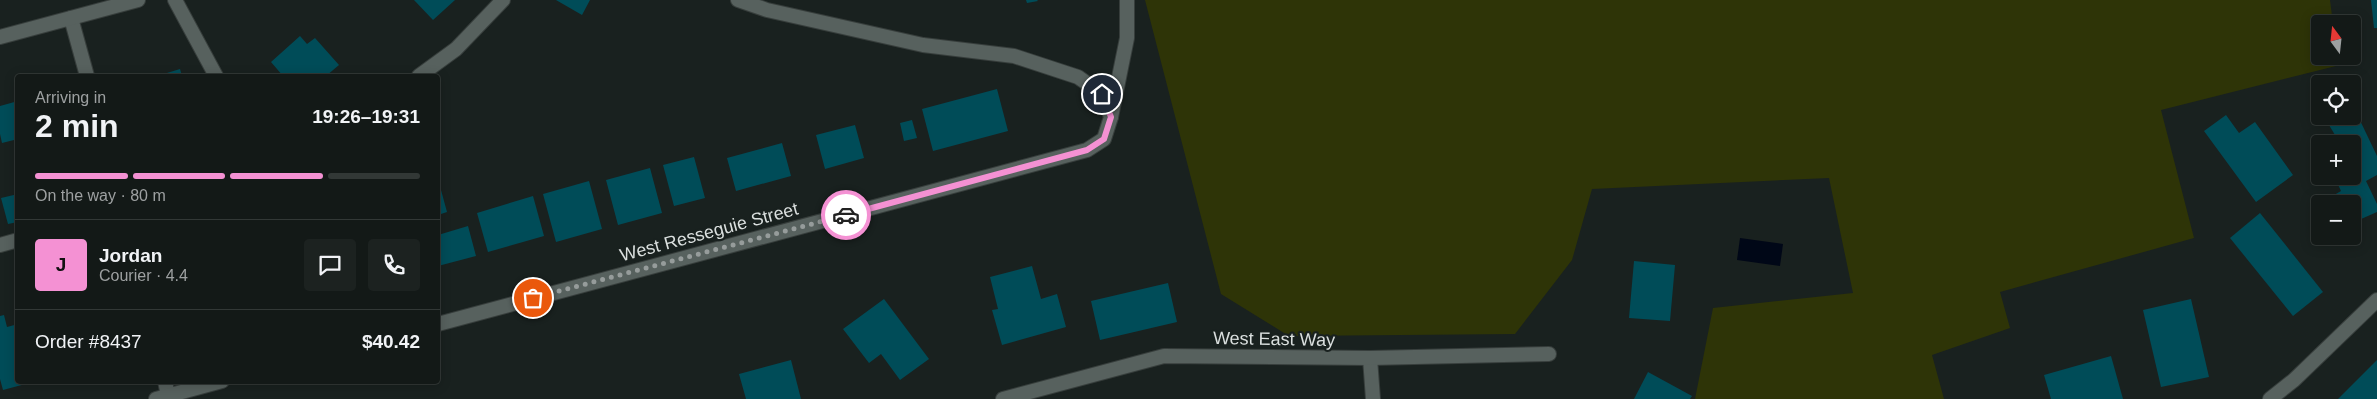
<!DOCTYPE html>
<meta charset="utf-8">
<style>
body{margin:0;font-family:Arial,sans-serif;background:#1c2220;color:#f1f3f6;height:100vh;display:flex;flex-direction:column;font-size:19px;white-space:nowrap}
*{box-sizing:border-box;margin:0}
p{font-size:16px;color:#9da0a1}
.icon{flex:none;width:28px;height:28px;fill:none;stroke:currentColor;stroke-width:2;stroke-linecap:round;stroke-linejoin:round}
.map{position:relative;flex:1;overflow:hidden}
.panel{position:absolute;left:15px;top:74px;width:425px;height:310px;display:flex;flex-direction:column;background:#131917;border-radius:5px;box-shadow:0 2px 12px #0003,0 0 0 1px #323836}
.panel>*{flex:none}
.needle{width:32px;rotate:345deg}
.fabs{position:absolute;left:2311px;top:15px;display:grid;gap:10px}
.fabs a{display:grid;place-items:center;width:50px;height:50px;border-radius:5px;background:#131917;box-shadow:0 2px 12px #0003,0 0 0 1px #323836;font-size:25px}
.pin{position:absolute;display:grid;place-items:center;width:42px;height:42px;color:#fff;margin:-21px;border:2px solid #fff;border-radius:50%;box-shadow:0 1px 5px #0007}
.courier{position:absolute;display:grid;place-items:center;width:50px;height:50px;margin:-25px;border:4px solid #f491d3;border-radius:50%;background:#fff;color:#222;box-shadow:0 1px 6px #0007}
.headline em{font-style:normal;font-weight:800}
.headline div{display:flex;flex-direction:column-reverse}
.headline{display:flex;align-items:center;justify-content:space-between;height:85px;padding:0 20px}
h1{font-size:32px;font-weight:800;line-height:38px}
.bar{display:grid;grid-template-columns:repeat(4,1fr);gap:8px 5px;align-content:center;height:60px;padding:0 20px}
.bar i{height:6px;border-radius:4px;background:#323836}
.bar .selected{background:#f491d3}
.bar p{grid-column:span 4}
.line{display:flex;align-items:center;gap:12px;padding:0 20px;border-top:1px solid #323836}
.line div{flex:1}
.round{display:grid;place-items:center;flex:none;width:52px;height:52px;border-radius:5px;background:#1c2220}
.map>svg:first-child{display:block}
</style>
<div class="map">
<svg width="2377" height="399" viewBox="0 0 2377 399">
<rect width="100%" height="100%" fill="#19211f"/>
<!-- green -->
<path fill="#2e3407" d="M 1145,0 L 2330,0 L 2333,24 L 2320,24 L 2320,56 L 2338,56 L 2340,65 L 2161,110 L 2194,238 L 2000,292 L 2010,328 L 1932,355 L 1944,399 L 1695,399 L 1713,308 L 1853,293 L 1829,178 L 1592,189 L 1572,260 L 1515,334 L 1289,336 L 1221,294 Z"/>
<!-- water -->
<path fill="#000717" d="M 1740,238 L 1783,244 L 1780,266 L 1737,260 Z"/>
<!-- building -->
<g fill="#004c58">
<path d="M 414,0 L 455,0 L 433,20 Z"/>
<path d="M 556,0 L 590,0 L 582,15 Z"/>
<path d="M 1026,0 L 1037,0 L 1038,1 L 1027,3 Z"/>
<path d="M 2371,0 L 2377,0 L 2377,28 L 2374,28 Z"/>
<path d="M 300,36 L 307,44 L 315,38 L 339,65 L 326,76 L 283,76 L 271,62 Z"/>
<path d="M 180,69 L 182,76 L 157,76 Z"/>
<path d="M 997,89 L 1008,131 L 933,151 L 922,109 Z"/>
<path d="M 18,101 L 18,139 L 2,143 L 0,134 L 0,106 Z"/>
<path d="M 2356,112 L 2377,156 L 2377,175 L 2366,181 L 2377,204 L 2377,212 L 2352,223 L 2352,204 L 2332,204 L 2329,198 L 2341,191 L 2334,176 L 2352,176 L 2352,144 L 2318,144 L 2335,135 L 2329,125 L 2347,116 L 2352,116 Z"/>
<path d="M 2226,115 L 2239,133 L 2255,122 L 2293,175 L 2256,202 L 2204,131 Z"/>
<path d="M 912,120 L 917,138 L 904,141 L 900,123 Z"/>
<path d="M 855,125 L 864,158 L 825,169 L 816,135 Z"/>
<path d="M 782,143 L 791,176 L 736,191 L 727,158 Z"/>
<path d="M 694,157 L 705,198 L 674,206 L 663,165 Z"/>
<path d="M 650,168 L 662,213 L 618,225 L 606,180 Z"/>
<path d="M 438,179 L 447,212 L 438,215 Z"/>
<path d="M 589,181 L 602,229 L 556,242 L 543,194 Z"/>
<path d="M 18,194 L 18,222 L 8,224 L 1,198 Z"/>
<path d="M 533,196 L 544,236 L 488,252 L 477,213 Z"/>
<path d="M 2260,213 L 2323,292 L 2293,316 L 2230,238 Z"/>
<path d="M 468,226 L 476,256 L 438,266 L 438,235 Z"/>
<path d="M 1634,261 L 1675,265 L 1670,321 L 1629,318 Z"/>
<path d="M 1032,266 L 1041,299 L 1057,294 L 1066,327 L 1002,345 L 992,310 L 998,309 L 990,277 Z"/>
<path d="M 1168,283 L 1177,322 L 1100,340 L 1091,301 Z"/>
<path d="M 884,299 L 929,359 L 900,380 L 881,354 L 869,363 L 843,329 Z"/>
<path d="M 2191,299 L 2209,377 L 2161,387 L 2143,310 Z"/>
<path d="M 4,315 L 7,327 L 18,324 L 18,381 L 33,382 L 3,390 L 0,379 L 0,316 Z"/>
<path d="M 2111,356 L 2123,399 L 2051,399 L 2044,375 Z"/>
<path d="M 791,360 L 801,399 L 746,399 L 739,374 Z"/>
<path d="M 2377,360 L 2377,399 L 2338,399 Z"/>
<path d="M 1648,372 L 1692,396 L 1690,399 L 1634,399 Z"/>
</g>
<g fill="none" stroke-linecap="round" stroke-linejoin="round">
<defs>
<g id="service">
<path d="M 1111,117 L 1127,38 L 1127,0"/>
<path d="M 0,245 L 18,240"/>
</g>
<g id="minor">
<path d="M 175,0 L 216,76"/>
<path d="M 71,18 L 87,76"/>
<path d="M 0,37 L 138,0"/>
<path d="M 419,76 L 456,49 L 503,0"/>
<path d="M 438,324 L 1087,150 L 1104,139 L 1111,117 L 1102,94 L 1078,77 L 1014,56 L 923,45 L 767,10 L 738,0"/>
<path d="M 1370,358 L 1373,399"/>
<path d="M 165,381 L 168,396"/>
<path d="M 156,399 L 222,381"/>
<path d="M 1003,399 L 1164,356 L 1370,358 L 1549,354"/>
<path d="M 2270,399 L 2294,380 L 2377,300"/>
</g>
</defs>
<!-- service casing -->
<use href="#service" stroke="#373e3c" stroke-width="16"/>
<!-- minor casing -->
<use href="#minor" stroke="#373e3c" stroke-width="16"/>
<!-- service -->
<use href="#service" stroke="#57615e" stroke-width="14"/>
<!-- minor -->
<use href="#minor" stroke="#57615e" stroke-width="14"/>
</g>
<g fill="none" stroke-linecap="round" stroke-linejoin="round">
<!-- done -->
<path stroke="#969c9b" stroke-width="5" stroke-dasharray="0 9" d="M 533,298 L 846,215"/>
<!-- route -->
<path stroke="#f491d3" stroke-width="6" d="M 846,215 L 1087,150 L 1104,139 L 1111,117 L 1102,94"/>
</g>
<g text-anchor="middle" stroke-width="4.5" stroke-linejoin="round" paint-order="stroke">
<!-- street labels -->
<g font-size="18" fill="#dadfde" stroke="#19211f">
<text transform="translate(709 232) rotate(-15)" y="6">West Resseguie Street</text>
<text transform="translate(1274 339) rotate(1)" y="6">West East Way</text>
</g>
</g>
</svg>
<div class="fabs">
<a><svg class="needle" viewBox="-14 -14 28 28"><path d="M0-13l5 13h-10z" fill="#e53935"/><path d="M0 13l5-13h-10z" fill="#9da0a1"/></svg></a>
<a><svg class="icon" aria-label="locate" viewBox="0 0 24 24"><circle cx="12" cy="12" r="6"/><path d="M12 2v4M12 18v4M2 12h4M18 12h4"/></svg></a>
<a>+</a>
<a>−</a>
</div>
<div class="pin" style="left:533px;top:298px;background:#ea580c"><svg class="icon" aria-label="bag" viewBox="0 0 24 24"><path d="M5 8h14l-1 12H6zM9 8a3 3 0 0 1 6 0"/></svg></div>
<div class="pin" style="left:1102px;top:94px;background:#1f2937"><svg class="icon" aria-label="home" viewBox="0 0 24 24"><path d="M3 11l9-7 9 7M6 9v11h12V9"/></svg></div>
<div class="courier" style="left:846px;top:215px"><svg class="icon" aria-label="car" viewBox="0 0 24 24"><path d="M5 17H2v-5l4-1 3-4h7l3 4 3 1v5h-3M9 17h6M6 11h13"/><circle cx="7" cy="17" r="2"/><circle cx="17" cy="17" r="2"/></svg></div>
<section class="panel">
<div class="headline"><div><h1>2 min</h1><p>Arriving in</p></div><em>19:26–19:31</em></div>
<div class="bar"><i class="selected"></i><i class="selected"></i><i class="selected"></i><i></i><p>On the way · 80 m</p></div>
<div class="line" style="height:90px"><b class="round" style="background:#f491d3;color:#111">J</b><div><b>Jordan</b><p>Courier · 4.4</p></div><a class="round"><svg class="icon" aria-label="chat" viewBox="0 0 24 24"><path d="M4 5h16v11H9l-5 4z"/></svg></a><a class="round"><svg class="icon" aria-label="phone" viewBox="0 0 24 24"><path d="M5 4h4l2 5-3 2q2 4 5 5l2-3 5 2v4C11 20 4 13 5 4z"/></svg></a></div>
<div class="line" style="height:65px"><div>Order #8437</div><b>$40.42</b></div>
</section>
</div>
